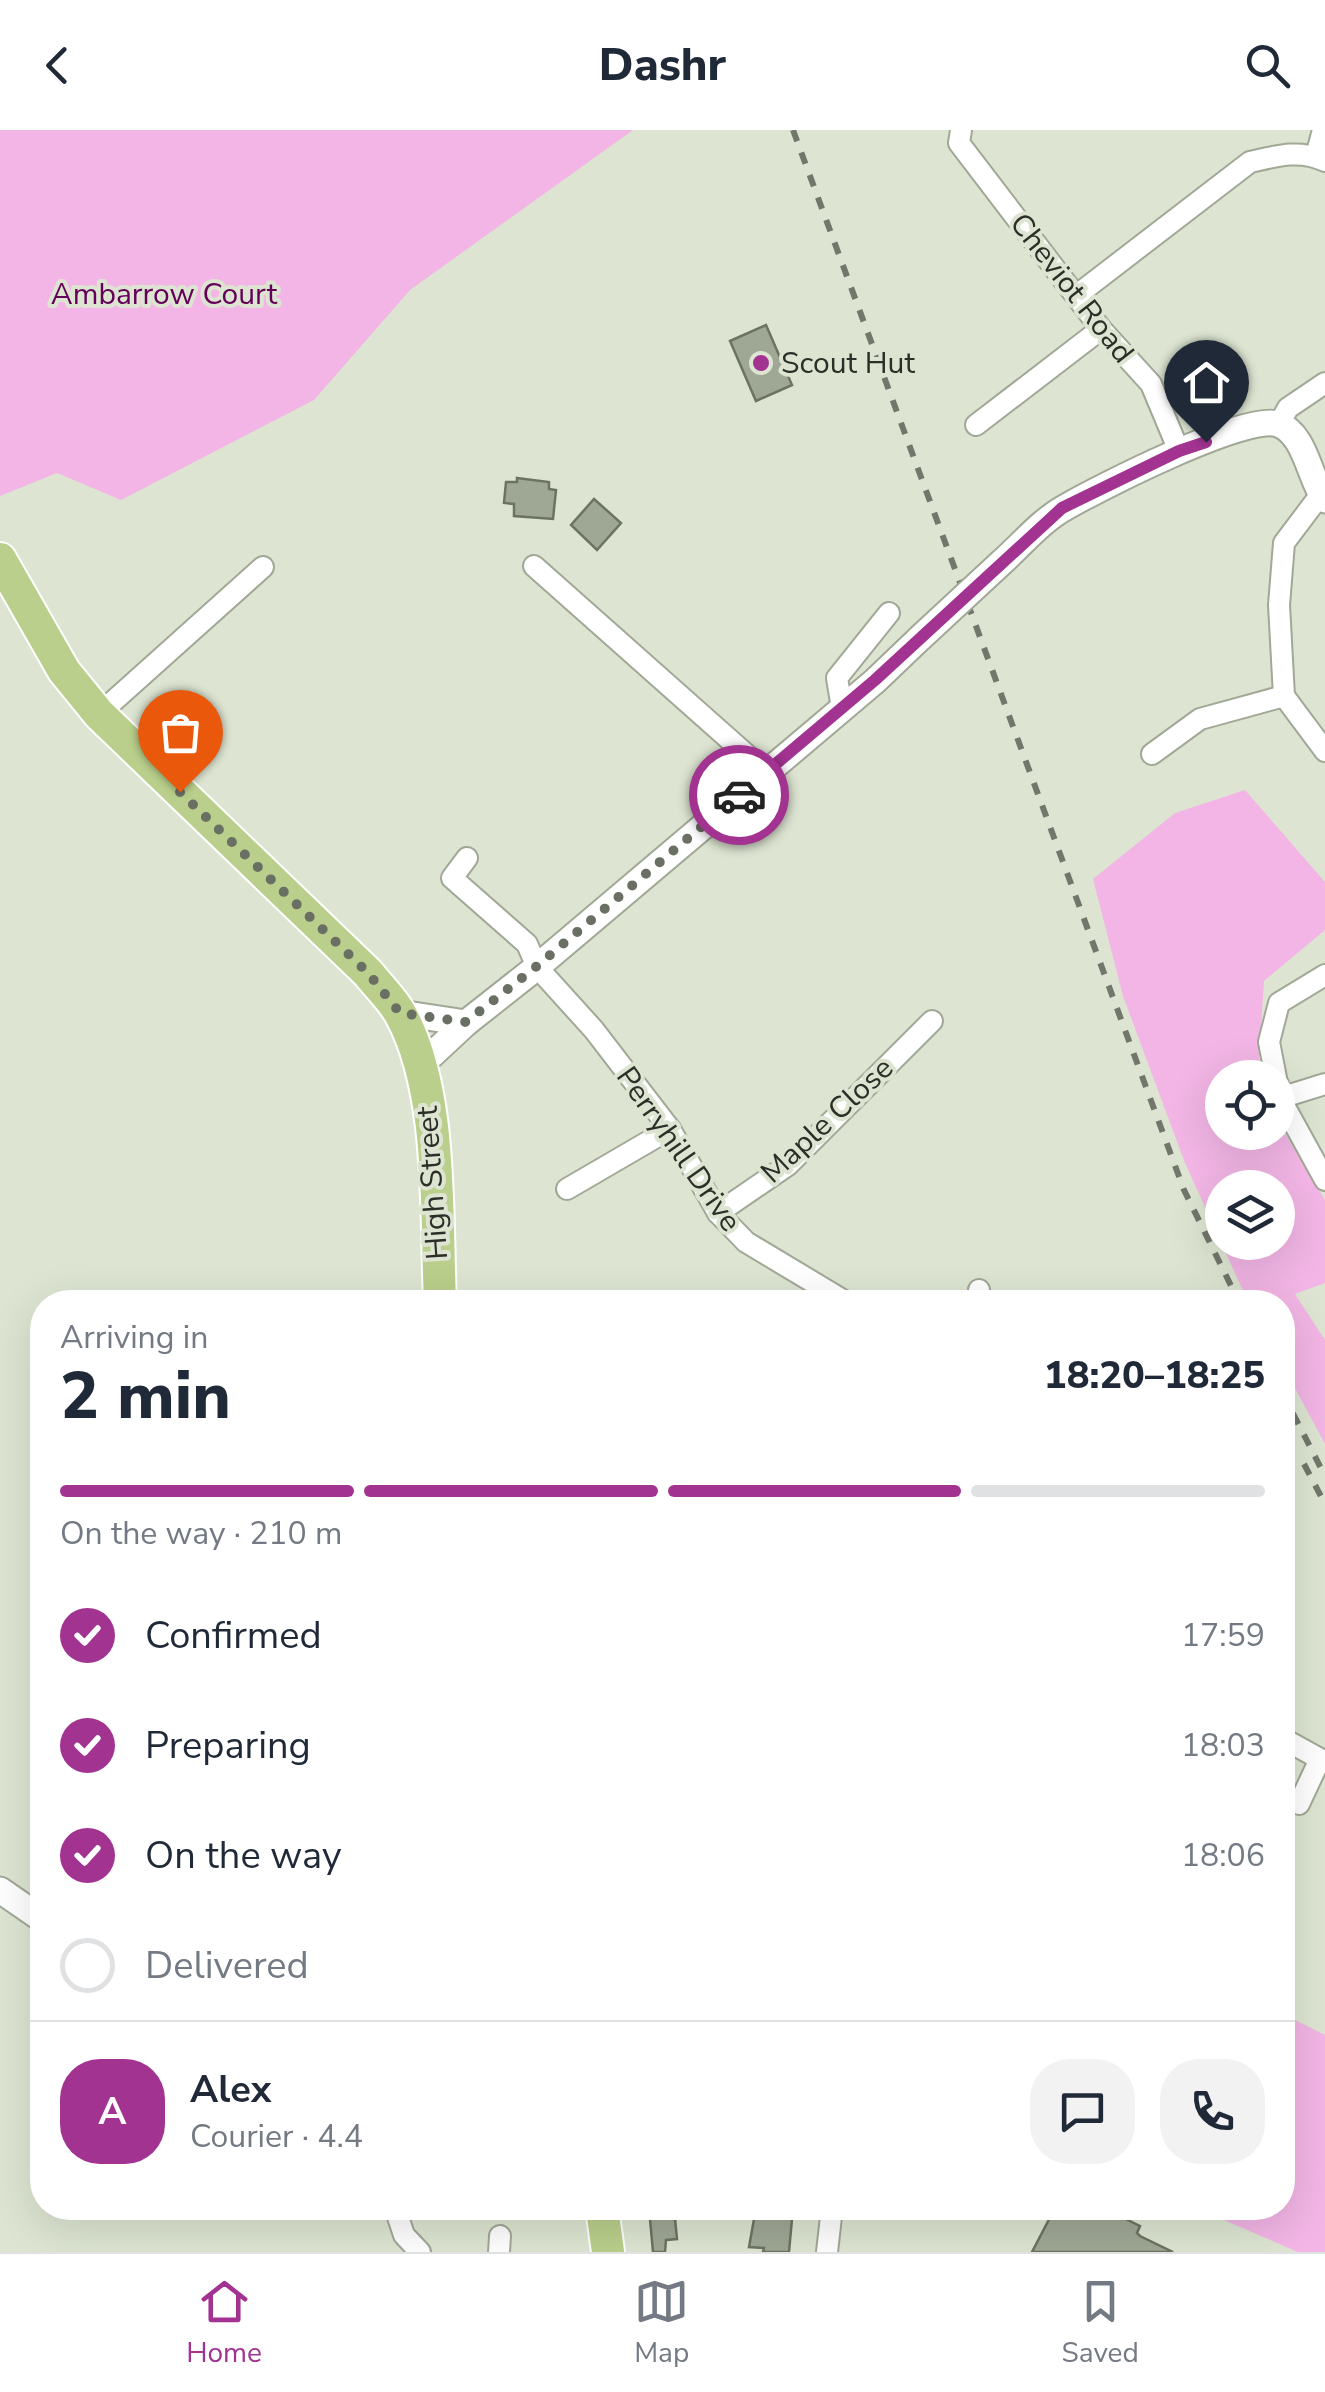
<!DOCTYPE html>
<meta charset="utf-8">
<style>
body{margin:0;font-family:"Nunito Sans",sans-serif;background:#f2f2f3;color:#1f2937;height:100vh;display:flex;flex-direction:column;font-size:38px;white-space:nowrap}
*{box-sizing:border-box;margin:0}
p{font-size:32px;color:#747a83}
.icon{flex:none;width:55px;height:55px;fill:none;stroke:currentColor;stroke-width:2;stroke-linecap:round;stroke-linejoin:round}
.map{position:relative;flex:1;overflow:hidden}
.details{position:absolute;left:30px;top:1160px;width:1265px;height:930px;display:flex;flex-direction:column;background:#fff;border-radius:40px;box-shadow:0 10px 40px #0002}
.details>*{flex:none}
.fabs{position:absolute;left:1205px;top:930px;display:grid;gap:20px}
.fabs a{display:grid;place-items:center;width:90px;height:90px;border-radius:50%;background:#fff;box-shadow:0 10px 40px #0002;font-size:50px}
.pin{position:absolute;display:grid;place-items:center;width:85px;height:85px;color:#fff;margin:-102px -42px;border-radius:50% 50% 50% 0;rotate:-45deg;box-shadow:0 0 10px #0007}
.pin .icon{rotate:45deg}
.courier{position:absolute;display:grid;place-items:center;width:100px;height:100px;margin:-50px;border:8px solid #a23391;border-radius:50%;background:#fff;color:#222;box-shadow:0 2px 12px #0007}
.head em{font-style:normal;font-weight:800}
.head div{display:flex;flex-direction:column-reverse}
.head{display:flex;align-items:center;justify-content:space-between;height:170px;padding:0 30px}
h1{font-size:65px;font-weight:800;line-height:75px}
.bar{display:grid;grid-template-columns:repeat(4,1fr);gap:15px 10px;align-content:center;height:120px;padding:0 30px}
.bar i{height:12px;border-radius:8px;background:#e0e1e3}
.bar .current{background:#a23391}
.bar p{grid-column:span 4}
.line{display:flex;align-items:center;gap:25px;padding:0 30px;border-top:2px solid #e0e1e3}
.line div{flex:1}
.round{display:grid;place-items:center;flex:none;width:105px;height:105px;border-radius:40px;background:#f2f2f3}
ol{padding:0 30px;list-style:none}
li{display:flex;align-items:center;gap:30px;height:110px}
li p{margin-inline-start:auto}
li .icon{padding:10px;border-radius:50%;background:#a23391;color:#fff;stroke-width:4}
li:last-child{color:#747a83}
li i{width:55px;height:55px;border:5px solid #e0e1e3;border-radius:50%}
header{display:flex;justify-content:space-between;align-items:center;height:130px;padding:0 30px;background:#fff;font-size:45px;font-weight:800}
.dock{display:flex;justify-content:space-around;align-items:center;height:140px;border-top:2px solid #e0e1e3;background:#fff;font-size:28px;color:#747a83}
.dock a{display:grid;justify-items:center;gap:5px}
.dock .current{color:#a23391}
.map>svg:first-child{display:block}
</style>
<header><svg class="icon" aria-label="back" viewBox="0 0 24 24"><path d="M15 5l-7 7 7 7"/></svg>Dashr<svg class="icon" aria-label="search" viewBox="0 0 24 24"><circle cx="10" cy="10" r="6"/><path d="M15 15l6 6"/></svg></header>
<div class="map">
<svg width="1325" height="2122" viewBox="0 0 1325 2122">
<rect width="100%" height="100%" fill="#dde5d2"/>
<!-- green -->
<g fill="#f2b5e5" fill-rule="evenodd">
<path d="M 0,0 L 633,0 L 410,160 L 314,270 L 121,370 L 57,343 L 0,366 Z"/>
<path d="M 1245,660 L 1325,752 L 1325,800 L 1264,851 L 1259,929 L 1265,947 L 1222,948 L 1222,1002 L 1278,1002 L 1278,992 L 1325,1070 L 1325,1153 L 1295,1164 L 1325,1210 L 1325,1314 L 1283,1236 L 1282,1172 L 1248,1172 L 1185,1033 L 1123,866 L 1093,749 L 1175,683 ZM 1222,1058 L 1278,1058 L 1278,1112 L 1222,1112 Z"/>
<path d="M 1283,1884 L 1325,1905 L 1325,2122 L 1298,2122 L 1196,2078 L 1282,2078 Z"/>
</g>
<!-- building -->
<g fill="#9fa795" stroke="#6d7362" stroke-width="2.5">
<path d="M 766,195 L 792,255 L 756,271 L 730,211 Z"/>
<path d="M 517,348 L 549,352 L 549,359 L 556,360 L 553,389 L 514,386 L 514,374 L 504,373 L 506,352 L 517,352 Z"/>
<path d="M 594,369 L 621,393 L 597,420 L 571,395 Z"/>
<path d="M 649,2078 L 674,2078 L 677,2109 L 666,2110 L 665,2122 L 653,2122 Z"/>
<path d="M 756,2078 L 793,2078 L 789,2122 L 763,2122 L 764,2118 L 749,2117 Z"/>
<path d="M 1055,2078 L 1103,2078 L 1140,2096 L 1137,2103 L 1140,2106 L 1173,2122 L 1032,2122 Z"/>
</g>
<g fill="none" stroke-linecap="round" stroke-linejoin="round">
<defs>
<g id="minor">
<path d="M 961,0 L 959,13 L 1101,199 L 1151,254 L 1179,321"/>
<path d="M 1316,26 L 1323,0"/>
<path d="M 1077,165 L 1250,32 C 1276,26 1300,19 1325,31"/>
<path d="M 1279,294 L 1288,278 L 1325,253"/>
<path d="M 976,295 L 1101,199"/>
<path d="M 1321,364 L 1284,413 L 1279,475 L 1284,566 L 1325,621"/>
<path d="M 534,436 L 766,642"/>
<path d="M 842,578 L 837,548 L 889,483"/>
<path d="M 99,584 L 263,437"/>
<path d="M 1152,624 L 1200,589 L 1284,566"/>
<path d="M 467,728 L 452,748 L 527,814 L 537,837 L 594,900 L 670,999 L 718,1083 L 746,1112 L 846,1172"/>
<path d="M 1276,948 L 1269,912 L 1279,873 L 1325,845"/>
<path d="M 1278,954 L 1280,968 L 1325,1050"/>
<path d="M 1280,968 L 1325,954"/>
<path d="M 567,1059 L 670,999"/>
<path d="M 718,1083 L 788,1035 L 932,891"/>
<path d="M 978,1172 L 979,1160"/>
<path d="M 1282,1608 L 1320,1629 L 1299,1674"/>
<path d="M 395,2078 L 404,2105 L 420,2122"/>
<path d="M 499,2122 L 500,2106"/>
<path d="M 827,2122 L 832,2078"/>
</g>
<g id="tertiary">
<path d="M 1002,432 C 1022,414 1042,390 1066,377 C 1099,358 1246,283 1278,294 C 1306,304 1309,348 1325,370"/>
<path d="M 400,883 L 466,893"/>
<path d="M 422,934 L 466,893 L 537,837 L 875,551 L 920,508"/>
<path d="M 0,1760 L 42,1789"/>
</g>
<g id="primary">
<path d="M 0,429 L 64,541 L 99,584 L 368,843 C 379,857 393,870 401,885 C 443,962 436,1086 440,1172"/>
<path d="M 602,2078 L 608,2122"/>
</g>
</defs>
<!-- minor casing -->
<use href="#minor" stroke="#a1a896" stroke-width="24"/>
<!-- tertiary casing -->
<use href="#tertiary" stroke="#a1a896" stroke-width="29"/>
<!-- primary casing -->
<use href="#primary" stroke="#fff" stroke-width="36"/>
<!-- minor -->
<use href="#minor" stroke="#fff" stroke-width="20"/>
<!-- tertiary -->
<use href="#tertiary" stroke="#fff" stroke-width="25"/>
<!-- primary -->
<use href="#primary" stroke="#bacf8b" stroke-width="32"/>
<!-- rail -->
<g stroke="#72776c" stroke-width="6" stroke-dasharray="12 12" stroke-linecap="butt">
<path d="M 793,0 L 1184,1060 L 1239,1172"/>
<path d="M 1282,1262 L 1325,1346"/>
<path d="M 1304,1334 L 1325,1374"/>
</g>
<defs>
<path id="tertiary-bridge" d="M 920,508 L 1002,432"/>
</defs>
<!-- tertiary-bridge casing -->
<use href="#tertiary-bridge" stroke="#a1a896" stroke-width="29" stroke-linecap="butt"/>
<!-- tertiary-bridge -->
<use href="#tertiary-bridge" stroke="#fff" stroke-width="25"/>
</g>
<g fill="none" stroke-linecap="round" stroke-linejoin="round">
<!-- done -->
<path stroke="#6a6f64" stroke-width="10" stroke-dasharray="0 18" d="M 180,662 L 368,843 L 400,883 L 466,892 L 537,836 L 739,665"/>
<!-- route -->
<path stroke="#a23391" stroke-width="12" d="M 739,665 L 875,550 L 1062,378 L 1179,321 L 1206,312"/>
</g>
<!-- markers -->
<circle fill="#a23391" stroke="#dde5d2" stroke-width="4" cx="761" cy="233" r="10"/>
<g text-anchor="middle" stroke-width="8" stroke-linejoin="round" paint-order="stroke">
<!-- street labels -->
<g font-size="30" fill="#2c2f28" stroke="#dde5d2">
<text transform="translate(1072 158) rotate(52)" y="10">Cheviot Road</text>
<text transform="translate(827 990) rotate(-43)" y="10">Maple Close</text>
<text transform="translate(679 1019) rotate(55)" y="10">Perryhill Drive</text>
<text transform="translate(432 1053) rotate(-94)" y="10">High Street</text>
</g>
<!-- park labels -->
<g font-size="30" fill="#650059" stroke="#dde5d2">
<text x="164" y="174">Ambarrow Court</text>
</g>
<!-- poi labels -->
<g font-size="30" fill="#2c2f28" stroke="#dde5d2" text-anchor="start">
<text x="781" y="243">Scout Hut</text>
</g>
</g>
</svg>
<div class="fabs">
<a><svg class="icon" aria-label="locate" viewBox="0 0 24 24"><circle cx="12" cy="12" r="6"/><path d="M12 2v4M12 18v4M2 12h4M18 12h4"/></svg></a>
<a><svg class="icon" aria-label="layers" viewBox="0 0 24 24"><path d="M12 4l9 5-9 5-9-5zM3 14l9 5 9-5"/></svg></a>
</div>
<div class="pin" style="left:180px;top:662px;background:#ea580c"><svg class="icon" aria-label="bag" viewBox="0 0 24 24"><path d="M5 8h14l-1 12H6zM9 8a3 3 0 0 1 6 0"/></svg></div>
<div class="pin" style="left:1206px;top:312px;background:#1f2937"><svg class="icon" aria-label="home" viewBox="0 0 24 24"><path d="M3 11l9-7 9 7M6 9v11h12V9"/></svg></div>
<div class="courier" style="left:739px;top:665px"><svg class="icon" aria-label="car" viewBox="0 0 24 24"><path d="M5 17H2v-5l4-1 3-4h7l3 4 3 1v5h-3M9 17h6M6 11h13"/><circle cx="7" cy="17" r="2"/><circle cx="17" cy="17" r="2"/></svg></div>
<section class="details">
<div class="head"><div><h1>2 min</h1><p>Arriving in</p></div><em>18:20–18:25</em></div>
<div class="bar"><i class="current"></i><i class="current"></i><i class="current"></i><i></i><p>On the way · 210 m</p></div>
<ol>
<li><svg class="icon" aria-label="check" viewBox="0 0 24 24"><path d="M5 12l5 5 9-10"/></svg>Confirmed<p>17:59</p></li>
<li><svg class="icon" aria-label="check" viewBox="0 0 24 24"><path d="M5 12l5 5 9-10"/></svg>Preparing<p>18:03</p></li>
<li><svg class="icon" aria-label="check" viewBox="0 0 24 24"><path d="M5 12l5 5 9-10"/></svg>On the way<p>18:06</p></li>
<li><i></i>Delivered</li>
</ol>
<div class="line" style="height:180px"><b class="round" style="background:#a23391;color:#fff">A</b><div><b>Alex</b><p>Courier · 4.4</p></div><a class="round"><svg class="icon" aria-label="chat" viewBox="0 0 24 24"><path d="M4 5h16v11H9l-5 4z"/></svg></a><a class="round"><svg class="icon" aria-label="phone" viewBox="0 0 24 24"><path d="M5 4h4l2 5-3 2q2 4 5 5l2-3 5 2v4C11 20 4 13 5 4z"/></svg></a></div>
</section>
</div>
<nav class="dock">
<a class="current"><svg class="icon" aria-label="home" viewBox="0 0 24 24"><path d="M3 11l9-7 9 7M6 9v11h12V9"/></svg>Home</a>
<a><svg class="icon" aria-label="map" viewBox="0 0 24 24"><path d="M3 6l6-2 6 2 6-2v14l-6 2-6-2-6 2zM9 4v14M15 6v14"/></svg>Map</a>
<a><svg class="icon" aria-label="saved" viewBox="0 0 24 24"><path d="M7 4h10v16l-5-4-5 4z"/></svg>Saved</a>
</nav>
